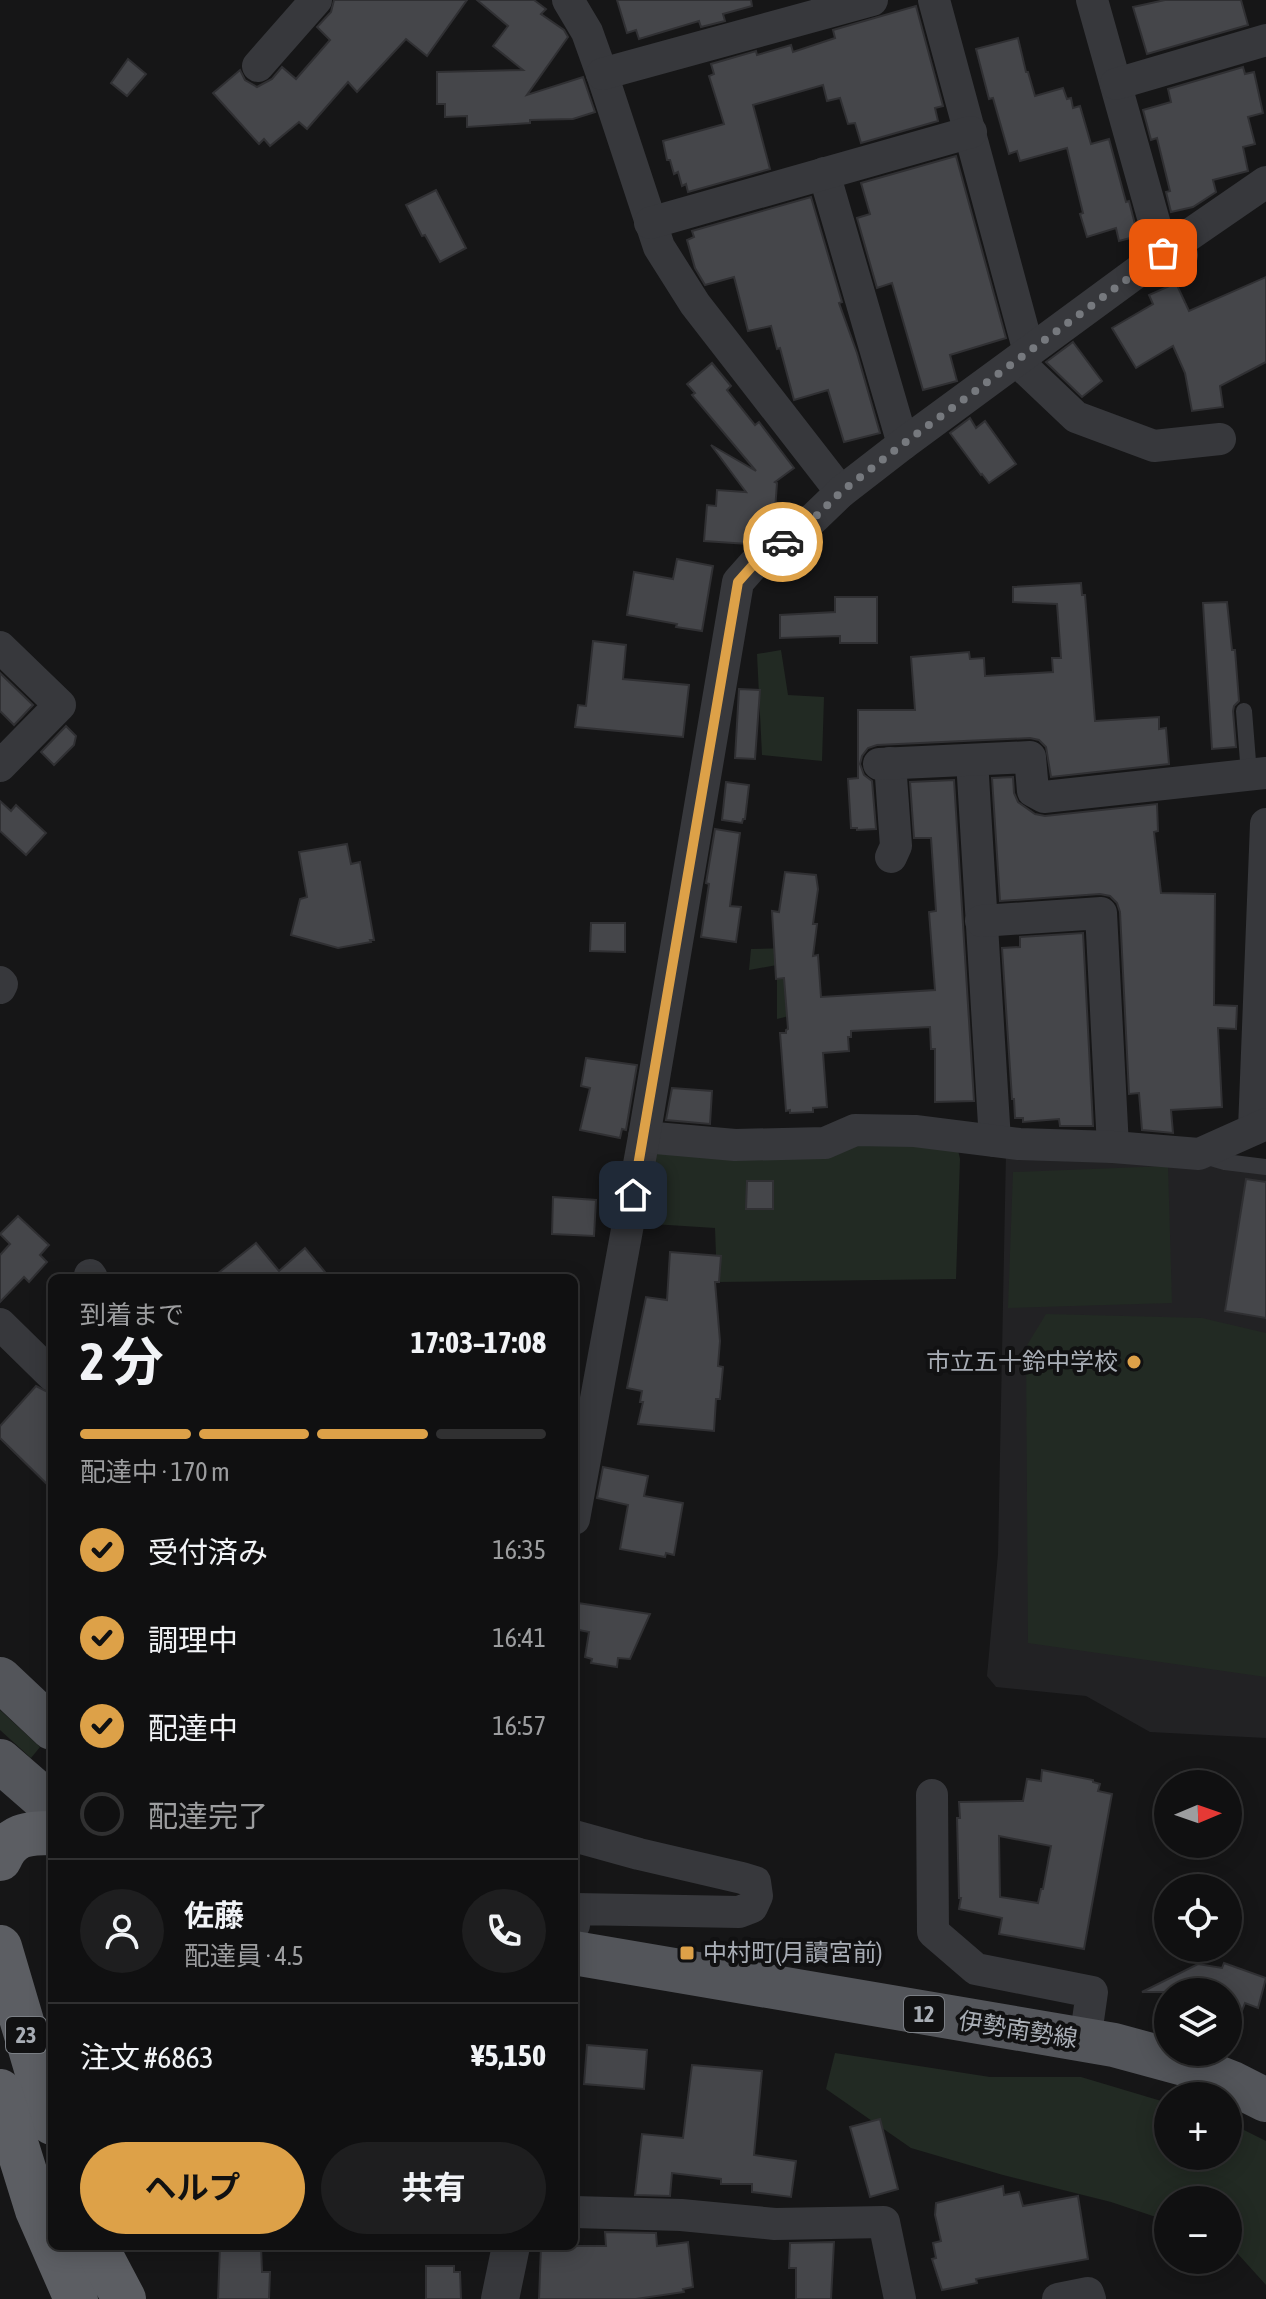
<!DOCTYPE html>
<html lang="ja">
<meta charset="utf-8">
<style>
body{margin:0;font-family:"Asap Condensed","Noto Sans JP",sans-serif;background:#1e1e1f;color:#f1f3f6;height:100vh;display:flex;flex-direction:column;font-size:30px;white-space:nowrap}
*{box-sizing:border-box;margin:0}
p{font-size:26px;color:#9c9d9f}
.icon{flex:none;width:44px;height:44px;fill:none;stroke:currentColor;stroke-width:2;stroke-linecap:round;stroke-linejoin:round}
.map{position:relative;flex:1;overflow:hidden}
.panel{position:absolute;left:48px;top:1274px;width:530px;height:976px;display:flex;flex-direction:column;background:#101011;border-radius:12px;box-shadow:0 4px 20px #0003,0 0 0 2px #303031}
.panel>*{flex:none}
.needle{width:52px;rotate:88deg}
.tools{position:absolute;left:1154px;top:1770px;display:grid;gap:16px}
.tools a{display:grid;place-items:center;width:88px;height:88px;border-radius:50%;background:#101011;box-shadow:0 4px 20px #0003,0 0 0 2px #303031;font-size:40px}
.pin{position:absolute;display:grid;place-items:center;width:68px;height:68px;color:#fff;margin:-34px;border-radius:16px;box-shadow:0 4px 12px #0006}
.courier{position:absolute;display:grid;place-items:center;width:80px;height:80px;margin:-40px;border:6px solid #dda148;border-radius:50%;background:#fff;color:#222;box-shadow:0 2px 10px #0007}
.summary em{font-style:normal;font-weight:700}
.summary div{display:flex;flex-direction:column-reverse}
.summary{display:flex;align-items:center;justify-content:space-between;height:136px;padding:0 32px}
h1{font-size:52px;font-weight:700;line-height:60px}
.bar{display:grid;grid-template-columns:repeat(4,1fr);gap:12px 8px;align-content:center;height:96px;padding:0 32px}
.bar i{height:10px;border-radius:6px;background:#303031}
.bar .on{background:#dda148}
.bar p{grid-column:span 4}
.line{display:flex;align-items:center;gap:20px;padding:0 32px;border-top:2px solid #303031}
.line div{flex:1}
.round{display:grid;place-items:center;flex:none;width:84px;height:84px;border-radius:42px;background:#1e1e1f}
ol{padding:0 32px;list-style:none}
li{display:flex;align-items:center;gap:24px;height:88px}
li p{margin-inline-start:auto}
li .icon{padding:8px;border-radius:50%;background:#dda148;color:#111;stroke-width:4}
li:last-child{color:#9c9d9f}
li i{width:44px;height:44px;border:4px solid #303031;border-radius:50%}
.button{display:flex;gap:16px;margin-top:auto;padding:16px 32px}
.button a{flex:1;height:92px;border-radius:48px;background:#dda148;color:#111;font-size:32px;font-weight:700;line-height:92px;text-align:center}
.button a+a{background:#1e1e1f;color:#f1f3f6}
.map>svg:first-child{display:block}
</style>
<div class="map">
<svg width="1266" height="2299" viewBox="0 0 1266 2299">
<rect width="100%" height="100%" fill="#161617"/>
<!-- built -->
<path fill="#222224" d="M 1006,1152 L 1082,1155 L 1266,1171 L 1266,1738 L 1150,1732 L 1086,1696 L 996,1687 L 987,1676 L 998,1554 Z"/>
<!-- green -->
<g fill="#222a23">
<path d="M 781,650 L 788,695 L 824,697 L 822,761 L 762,755 L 757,654 Z"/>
<path d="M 794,948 L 801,1013 L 777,1019 L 777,965 L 749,970 L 751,949 Z"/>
<path d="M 856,1139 L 958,1150 L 960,1159 L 956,1279 L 717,1282 L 715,1228 L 637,1223 L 649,1153 Z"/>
<path d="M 1168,1166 L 1172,1303 L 1008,1308 L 1013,1172 Z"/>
<path d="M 1046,1314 L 1202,1318 L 1266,1333 L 1266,1677 L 1028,1643 L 1026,1347 Z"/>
<path d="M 0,1710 L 40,1747 L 31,1758 L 0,1730 Z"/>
<path d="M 835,2053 L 990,2077 L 1081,2077 L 1168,2103 L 1168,2156 L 1228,2156 L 1228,2122 L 1266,2141 L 1266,2285 L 1228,2243 L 1228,2200 L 1168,2200 L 1168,2221 L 1111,2202 L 1003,2175 L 911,2148 L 826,2089 Z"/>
</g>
<!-- building -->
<g fill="#45464a" stroke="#303033" stroke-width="2" fill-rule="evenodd">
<path d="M 334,0 L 467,0 L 427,56 L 406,39 L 357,92 L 348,82 L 307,129 L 299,122 L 270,146 L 264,139 L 259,144 L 213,93 L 240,70 L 245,80 L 257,87 L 272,79 L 282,67 L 296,79 L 330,40 L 317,27 L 331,12 Z"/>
<path d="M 477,0 L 534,0 L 546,9 L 541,14 L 564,30 L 568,37 L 527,95 L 583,77 L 595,112 L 573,119 L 530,120 L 530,123 L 467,127 L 467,116 L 445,117 L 445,104 L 437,104 L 437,72 L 523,70 L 493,46 L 508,26 Z"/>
<path d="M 617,0 L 751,0 L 752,6 L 723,14 L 725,21 L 701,27 L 699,21 L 639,39 L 636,30 L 627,33 Z"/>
<path d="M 1165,0 L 1241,0 L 1248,25 L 1147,54 L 1133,7 Z"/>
<path d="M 916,6 L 943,106 L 935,108 L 938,121 L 861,143 L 855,123 L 848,124 L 840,98 L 827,101 L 823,85 L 753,105 L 770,169 L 688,192 L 686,184 L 682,186 L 678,172 L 674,174 L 670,160 L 667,160 L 663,141 L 724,124 L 709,76 L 714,74 L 711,64 L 756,51 L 757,55 L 791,45 L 793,52 L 835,38 L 833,30 Z"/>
<path d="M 1018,38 L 1026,72 L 1028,72 L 1035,96 L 1063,88 L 1067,99 L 1071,98 L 1073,108 L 1080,106 L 1091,144 L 1109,139 L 1126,202 L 1129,201 L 1138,236 L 1119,241 L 1116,228 L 1087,237 L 1080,214 L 1083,213 L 1067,148 L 1020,161 L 1017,151 L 1009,154 L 993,98 L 989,99 L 976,49 Z"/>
<path d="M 128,59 L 146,74 L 127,96 L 111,83 Z"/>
<path d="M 1243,67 L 1245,74 L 1254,72 L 1263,113 L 1248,117 L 1255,144 L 1243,147 L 1248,171 L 1213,180 L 1216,192 L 1193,207 L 1171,212 L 1166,192 L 1170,191 L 1157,138 L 1151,140 L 1143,110 L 1171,102 L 1168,89 Z"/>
<path d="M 956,156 L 1006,338 L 950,355 L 957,381 L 923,390 L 892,283 L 877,288 L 857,218 L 870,214 L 861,183 Z"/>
<path d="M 436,190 L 466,248 L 440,262 L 425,235 L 422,236 L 406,205 Z"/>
<path d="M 811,197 L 842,302 L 839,303 L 857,353 L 880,433 L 844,442 L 828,390 L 794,400 L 780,348 L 777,349 L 771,326 L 748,331 L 734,277 L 705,285 L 695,268 L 687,240 L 694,237 L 692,231 Z"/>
<path d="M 1266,277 L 1266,362 L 1220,386 L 1223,407 L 1192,411 L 1185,373 L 1173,346 L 1136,368 L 1112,328 L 1153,304 L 1149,295 L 1176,283 L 1189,311 Z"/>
<path d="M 1073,342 L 1102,381 L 1082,397 L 1046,362 Z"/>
<path d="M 712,363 L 731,386 L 727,390 L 755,425 L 759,422 L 794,468 L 775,482 L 777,483 L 774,525 L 767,530 L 749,529 L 748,544 L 704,541 L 707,505 L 716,506 L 717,490 L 746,492 L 711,445 L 756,471 L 692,395 L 695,393 L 687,384 Z"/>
<path d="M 970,418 L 976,428 L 985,421 L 1016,464 L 989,483 L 982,474 L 981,475 L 950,433 Z"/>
<path d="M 677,559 L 713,566 L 702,631 L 676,627 L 677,624 L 627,615 L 634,572 L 673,579 Z"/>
<path d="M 1081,583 L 1082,595 L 1085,595 L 1095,721 L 1159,717 L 1159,729 L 1166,728 L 1169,764 L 1051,777 L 1046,747 L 1039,740 L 1030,738 L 877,745 L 868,748 L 862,756 L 860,764 L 864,775 L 872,781 L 876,829 L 857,830 L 857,828 L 851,828 L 848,779 L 858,778 L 858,710 L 915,710 L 911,657 L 969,652 L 970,659 L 984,658 L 985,676 L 1053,672 L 1052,658 L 1061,658 L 1057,604 L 1013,602 L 1013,587 Z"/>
<path d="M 835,597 L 877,597 L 877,643 L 840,643 L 840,636 L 780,638 L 780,615 L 835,612 Z"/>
<path d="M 1227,602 L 1232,650 L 1235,650 L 1239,701 L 1234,706 L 1233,711 L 1236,747 L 1212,749 L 1203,603 Z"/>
<path d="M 593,641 L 626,645 L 623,679 L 689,685 L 683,737 L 575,727 L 578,705 L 586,706 Z"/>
<path d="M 0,673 L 33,705 L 14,725 L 0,711 Z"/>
<path d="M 739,689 L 760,690 L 755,759 L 735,758 Z"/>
<path d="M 66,726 L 76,736 L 74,745 L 54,765 L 41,752 Z"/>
<path d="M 1013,777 L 1014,793 L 1018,802 L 1035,814 L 1045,816 L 1157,804 L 1158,831 L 1154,832 L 1161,893 L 1215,894 L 1214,1005 L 1237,1006 L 1236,1029 L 1218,1028 L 1222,1107 L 1171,1110 L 1173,1133 L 1142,1130 L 1139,1093 L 1129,1094 L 1120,912 L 1117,903 L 1110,896 L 1100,894 L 1000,901 L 992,778 Z"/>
<path d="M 954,780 L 974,1101 L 935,1102 L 935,1049 L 931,1049 L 930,1027 L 851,1031 L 851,1037 L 848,1037 L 849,1051 L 823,1053 L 827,1107 L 813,1108 L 813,1112 L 790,1113 L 790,1110 L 786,1111 L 780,1033 L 786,1033 L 786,1030 L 788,1029 L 784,978 L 776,979 L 772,911 L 779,912 L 785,872 L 816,875 L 818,889 L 813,924 L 817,924 L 813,956 L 818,955 L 821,997 L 935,990 L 929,912 L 936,911 L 931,838 L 914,838 L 910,782 Z"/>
<path d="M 726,782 L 749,785 L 745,819 L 743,819 L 742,823 L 722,820 Z"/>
<path d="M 0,801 L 11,811 L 16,805 L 46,833 L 26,855 L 0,831 Z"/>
<path d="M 715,829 L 740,833 L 730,906 L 741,907 L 736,942 L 701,937 L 709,884 L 706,883 Z"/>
<path d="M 347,844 L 351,864 L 360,862 L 374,940 L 370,940 L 371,942 L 338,948 L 291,935 L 300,899 L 307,897 L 299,852 Z"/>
<path d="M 591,923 L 625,923 L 625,952 L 590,951 Z"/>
<path d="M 1083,933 L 1093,1126 L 1060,1126 L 1059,1119 L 1023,1122 L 1023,1118 L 1015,1118 L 1014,1099 L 1012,1099 L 1002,948 L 1020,947 L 1020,937 Z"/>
<path d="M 586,1058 L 637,1065 L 626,1130 L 622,1129 L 620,1138 L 580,1130 L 590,1088 L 581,1086 Z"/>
<path d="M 672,1088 L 712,1091 L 710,1124 L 666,1120 Z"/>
<path d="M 1246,1179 L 1266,1182 L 1266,1318 L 1225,1311 Z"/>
<path d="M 747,1181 L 773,1181 L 773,1209 L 746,1209 Z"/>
<path d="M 553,1197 L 596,1200 L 594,1236 L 552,1234 Z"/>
<path d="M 18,1216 L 49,1245 L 40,1255 L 47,1262 L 29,1282 L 24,1277 L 0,1302 L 0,1255 L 10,1244 L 0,1234 Z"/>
<path d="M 256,1243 L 279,1271 L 305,1248 L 330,1278 L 212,1278 Z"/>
<path d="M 670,1252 L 721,1256 L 719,1282 L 715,1282 L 720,1341 L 718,1366 L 723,1367 L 720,1399 L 716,1399 L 714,1431 L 638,1424 L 643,1402 L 640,1402 L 642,1391 L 627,1388 L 646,1297 L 667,1300 Z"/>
<path d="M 36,1386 L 52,1394 L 52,1489 L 0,1438 L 0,1426 Z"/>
<path d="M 603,1467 L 648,1476 L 644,1496 L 683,1503 L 674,1555 L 666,1553 L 665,1557 L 620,1549 L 628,1505 L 597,1498 Z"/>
<path d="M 578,1603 L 650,1614 L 630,1659 L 618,1658 L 617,1667 L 591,1663 L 592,1659 L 585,1657 L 589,1632 L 574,1629 Z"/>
<path d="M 1042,1770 L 1093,1780 L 1093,1782 L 1100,1784 L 1098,1791 L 1112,1794 L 1084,1949 L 999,1934 L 1002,1918 L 959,1909 L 961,1898 L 959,1898 L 957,1818 L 960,1818 L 959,1802 L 1023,1801 L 1027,1779 L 1041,1781 ZM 999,1836 L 1051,1846 L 1043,1889 L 1041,1889 L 1038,1903 L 1000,1897 Z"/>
<path d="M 1224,1963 L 1266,1978 L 1258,2008 L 1245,2003 L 1230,2042 L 1228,1992 L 1142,1992 L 1198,1964 L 1222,1968 Z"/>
<path d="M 587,2045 L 647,2050 L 644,2089 L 584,2084 Z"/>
<path d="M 692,2065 L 762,2071 L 754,2155 L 796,2161 L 791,2197 L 752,2192 L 752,2184 L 721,2184 L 721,2179 L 672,2173 L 670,2196 L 635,2195 L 642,2134 L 683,2138 Z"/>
<path d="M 880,2119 L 898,2189 L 870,2197 L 850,2127 Z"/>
<path d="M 1003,2186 L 1004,2195 L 1019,2192 L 1023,2206 L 1078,2196 L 1088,2259 L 976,2279 L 977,2283 L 942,2290 L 932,2259 L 936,2258 L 933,2243 L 941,2241 L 935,2215 L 936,2203 Z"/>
<path d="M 605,2232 L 656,2233 L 657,2246 L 688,2242 L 693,2287 L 683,2289 L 684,2292 L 636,2299 L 539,2299 L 541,2246 L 606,2246 Z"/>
<path d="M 834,2242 L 831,2299 L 796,2299 L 796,2268 L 789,2268 L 790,2243 Z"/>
<path d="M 220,2246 L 261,2246 L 262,2272 L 270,2272 L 269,2299 L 218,2299 Z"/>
<path d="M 426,2266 L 454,2266 L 454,2272 L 460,2272 L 461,2299 L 426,2299 Z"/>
</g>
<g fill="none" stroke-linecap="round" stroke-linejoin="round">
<!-- service -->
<g stroke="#37383c" stroke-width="16">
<path d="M 1244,711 L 1249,774"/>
<path d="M 1204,1156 L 1225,1162 L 1266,1167"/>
</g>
<!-- minor -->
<g stroke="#37383c" stroke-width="32">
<path d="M 568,0 L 587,32 L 602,74 L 659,247 L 695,304 L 841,492"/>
<path d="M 934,0 L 1029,352"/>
<path d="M 1092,0 L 1163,253 L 1182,255"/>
<path d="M 258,66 L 316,0"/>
<path d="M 602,74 L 872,0"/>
<path d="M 1116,84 L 1266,40"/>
<path d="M 824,173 L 903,444"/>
<path d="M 650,223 L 971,132"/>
<path d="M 1017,361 L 1076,417 L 1154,446 L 1220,439"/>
<path d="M 0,647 L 60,705 L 0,766"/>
<path d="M 972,760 L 995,1141"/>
<path d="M 890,763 L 896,846 L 891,857"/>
<path d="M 879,764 L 1030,757 L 1033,791 L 1044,797 L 1266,773"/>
<path d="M 981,921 L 1101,913 L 1113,1147"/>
<path d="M 0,982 L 2,984 L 0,988"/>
<path d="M 1254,1129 L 1266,824"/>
<path d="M 644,1137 L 735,1145 L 825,1143 L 855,1130 L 915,1131 L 1019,1144 L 1113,1147 L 1199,1154 L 1266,1124"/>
<path d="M 90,1275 L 92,1278"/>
<path d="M 0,1324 L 52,1375"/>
<path d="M 574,1519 L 644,1137 L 738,582 L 754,564 L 814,518 L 841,492 L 903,444 L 1163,253 L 1266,182"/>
<path d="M 932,1795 L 933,1932 L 976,1969 L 1092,1992 L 1085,2041"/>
<path d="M 574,1836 L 639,1854 L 742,1878 L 755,1882 L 757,1896 L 752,1907 L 739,1912 L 576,1909 L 574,1925"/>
<path d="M 574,2212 L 681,2215 L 775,2224 L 884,2222 L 900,2299"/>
<path d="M 1058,2299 L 1088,2293 L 1090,2299"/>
</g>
<!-- tertiary -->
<path stroke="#37383c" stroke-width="38" d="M 500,2299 L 511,2246"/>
<!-- primary -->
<g stroke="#53555a" stroke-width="44">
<path d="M 0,1679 L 52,1728"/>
<path d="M 0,1761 L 52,1806"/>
<path d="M 574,1953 L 1114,2045 L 1184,2064 L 1232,2083 L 1266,2100"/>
</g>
<!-- trunk -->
<g stroke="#5c5e63" stroke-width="44">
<path d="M 0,1859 C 11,1834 27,1833 52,1833"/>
<path d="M 0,1947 L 52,2123"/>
<path d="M 0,2091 L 37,2210 L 76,2299"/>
<path d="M 96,2246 L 124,2299"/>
</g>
</g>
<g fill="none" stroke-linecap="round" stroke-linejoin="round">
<!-- done -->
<path stroke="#76797e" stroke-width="8" stroke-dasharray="0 14.4" d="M 783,542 L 814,518 L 841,492 L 903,444 L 1163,253"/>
<!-- route -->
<path stroke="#dda148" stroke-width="10" d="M 633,1195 L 738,582 L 754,564 L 783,542"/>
</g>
<!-- markers -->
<g fill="#dda148" stroke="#111112" stroke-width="3">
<circle cx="1134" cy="1362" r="8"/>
<rect x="679" y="1945" width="16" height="16" rx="4"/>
</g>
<g text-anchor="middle" stroke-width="8" stroke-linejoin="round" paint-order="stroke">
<!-- shield labels -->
<g fill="#111112" stroke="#7b7f85" stroke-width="2">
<rect x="904" y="1996" width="40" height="36" rx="6"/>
<rect x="6" y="2017" width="40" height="36" rx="6"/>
</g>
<g font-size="22" font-weight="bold" fill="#a9aeb6">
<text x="924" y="2022">12</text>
<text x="26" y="2043">23</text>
</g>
<!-- poi labels -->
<g font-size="24" fill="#a9aeb6" stroke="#111112" text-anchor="end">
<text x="1118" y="1370">市立五十鈴中学校</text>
<text x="703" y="1961" text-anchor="start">中村町(月讀宮前)</text>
</g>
<!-- street labels -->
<g font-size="24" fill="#a9aeb6" stroke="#111112">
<text transform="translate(1018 2030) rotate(9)" y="8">伊勢南勢線</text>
</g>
</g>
</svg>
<div class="tools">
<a><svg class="needle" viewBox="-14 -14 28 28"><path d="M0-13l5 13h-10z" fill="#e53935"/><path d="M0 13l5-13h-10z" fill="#9c9d9f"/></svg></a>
<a><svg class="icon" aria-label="locate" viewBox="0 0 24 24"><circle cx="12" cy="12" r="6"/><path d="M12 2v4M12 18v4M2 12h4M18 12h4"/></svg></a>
<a><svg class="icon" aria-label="layers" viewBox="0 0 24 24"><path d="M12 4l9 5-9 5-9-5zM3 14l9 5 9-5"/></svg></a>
<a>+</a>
<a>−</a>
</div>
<div class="pin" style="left:1163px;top:253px;background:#ea580c"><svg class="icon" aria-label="bag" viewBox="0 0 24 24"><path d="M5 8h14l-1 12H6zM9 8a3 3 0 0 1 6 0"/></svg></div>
<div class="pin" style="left:633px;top:1195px;background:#1f2937"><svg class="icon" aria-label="home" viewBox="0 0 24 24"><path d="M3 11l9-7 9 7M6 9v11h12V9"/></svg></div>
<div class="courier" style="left:783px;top:542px"><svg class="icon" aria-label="car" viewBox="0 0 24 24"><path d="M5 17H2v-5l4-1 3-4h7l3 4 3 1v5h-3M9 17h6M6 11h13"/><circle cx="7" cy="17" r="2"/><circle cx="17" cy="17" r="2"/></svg></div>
<section class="panel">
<div class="summary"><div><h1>2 分</h1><p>到着まで</p></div><em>17:03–17:08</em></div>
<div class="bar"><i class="on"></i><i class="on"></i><i class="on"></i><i></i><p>配達中 · 170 m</p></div>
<ol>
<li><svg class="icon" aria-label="check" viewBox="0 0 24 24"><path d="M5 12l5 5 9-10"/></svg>受付済み<p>16:35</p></li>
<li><svg class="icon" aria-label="check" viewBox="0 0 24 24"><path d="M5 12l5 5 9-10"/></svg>調理中<p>16:41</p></li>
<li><svg class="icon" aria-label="check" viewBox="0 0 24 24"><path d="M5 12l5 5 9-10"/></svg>配達中<p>16:57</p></li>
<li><i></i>配達完了</li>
</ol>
<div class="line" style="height:144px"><a class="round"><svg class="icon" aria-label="person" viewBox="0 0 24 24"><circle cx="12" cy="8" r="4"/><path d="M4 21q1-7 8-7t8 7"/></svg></a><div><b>佐藤</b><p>配達員 · 4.5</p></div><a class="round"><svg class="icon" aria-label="phone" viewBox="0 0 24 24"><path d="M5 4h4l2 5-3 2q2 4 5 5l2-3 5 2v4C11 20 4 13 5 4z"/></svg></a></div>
<div class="line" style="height:104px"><div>注文 #6863</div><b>¥5,150</b></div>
<div class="button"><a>ヘルプ</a><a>共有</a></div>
</section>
</div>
